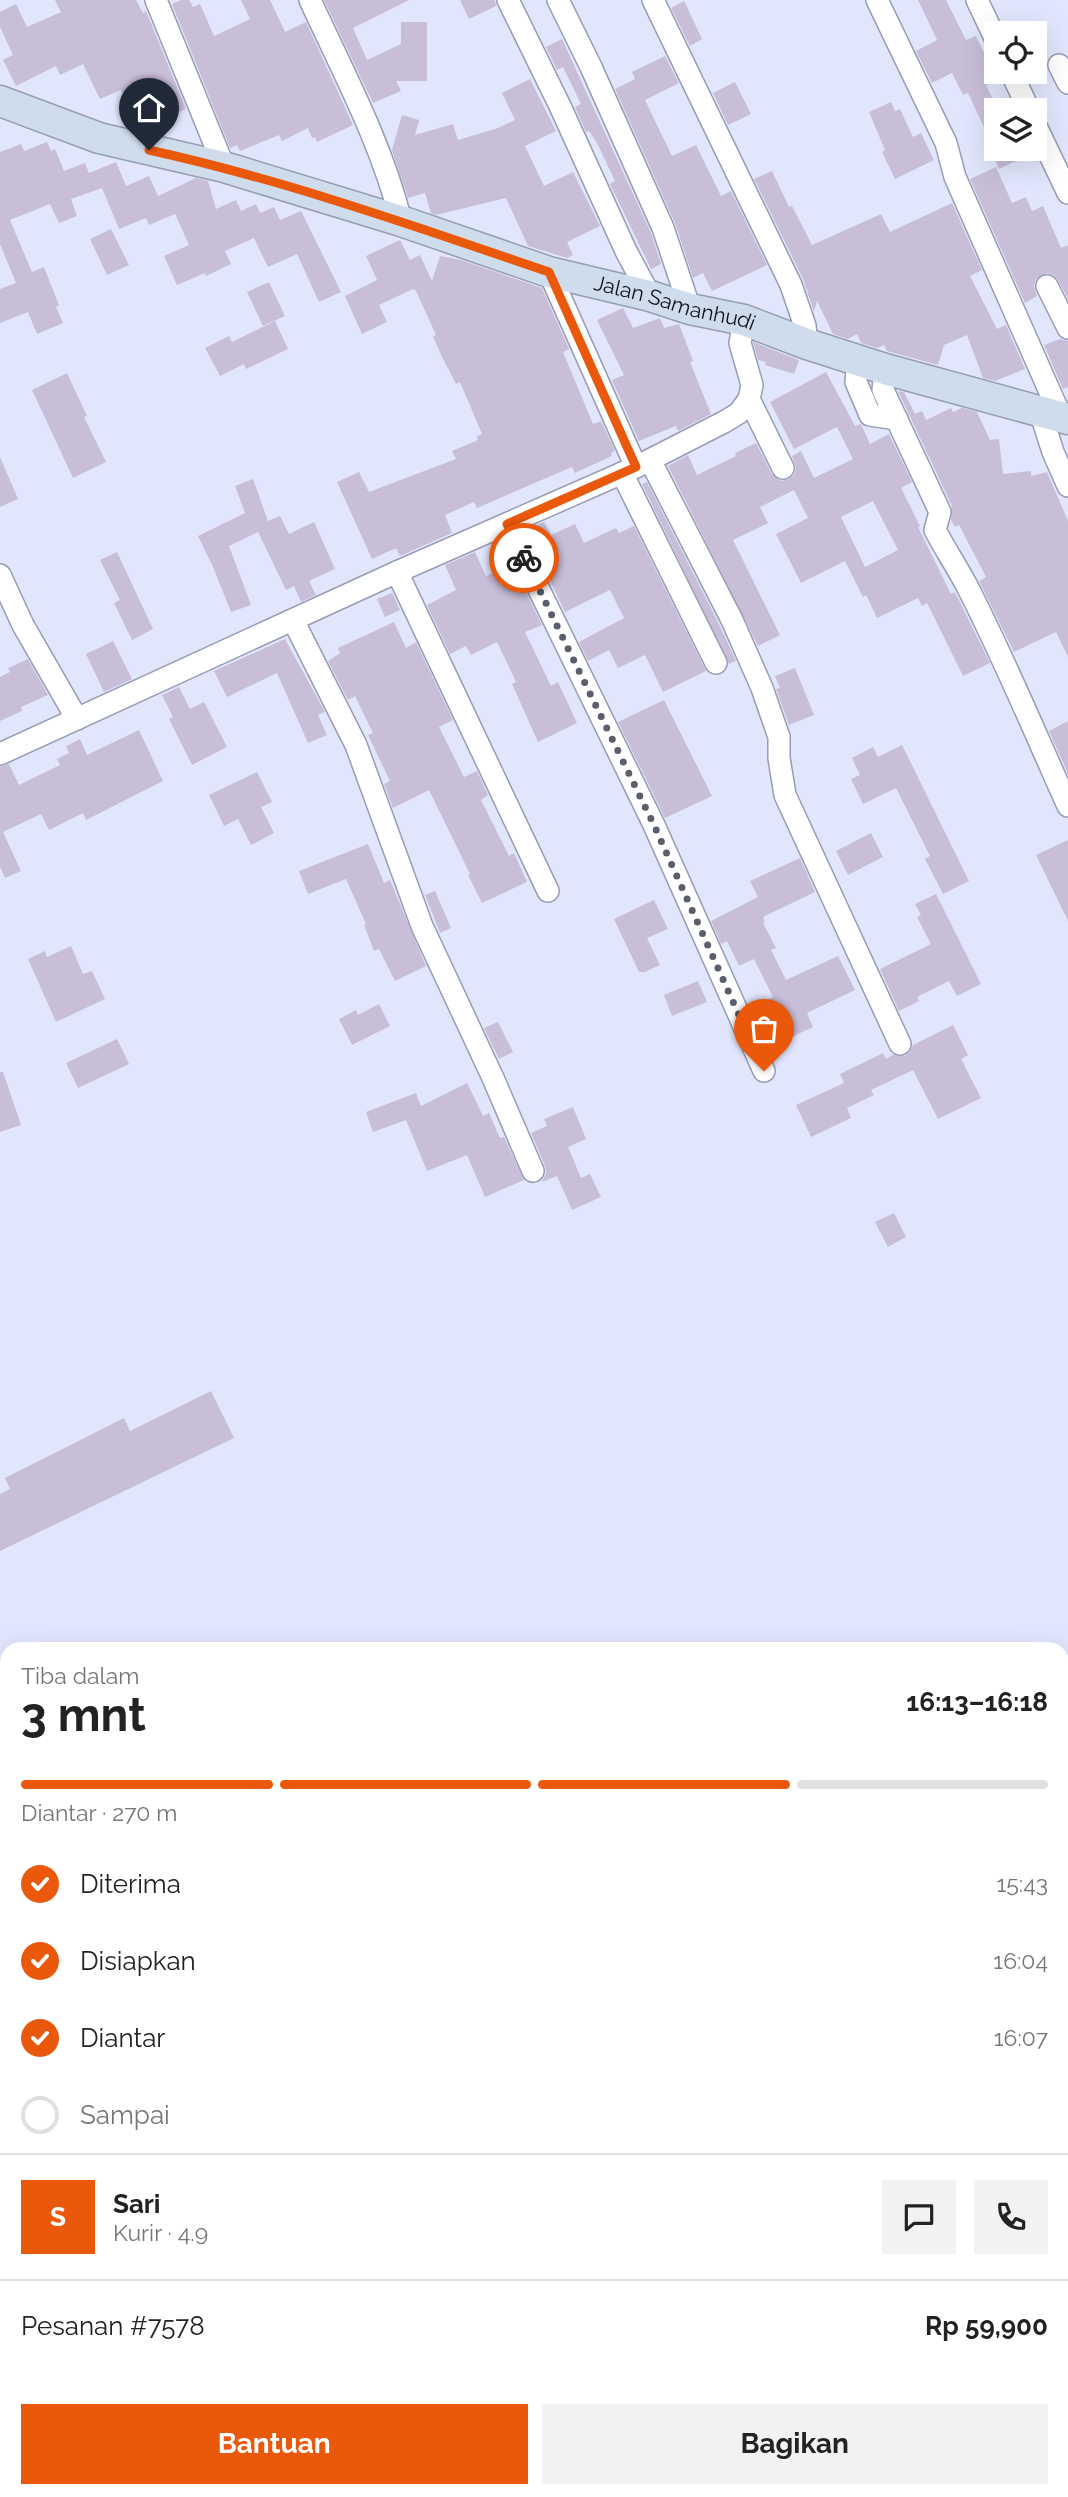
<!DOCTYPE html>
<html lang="id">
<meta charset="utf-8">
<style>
body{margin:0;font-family:Raleway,sans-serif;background:#f2f2f2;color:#222;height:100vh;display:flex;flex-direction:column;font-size:26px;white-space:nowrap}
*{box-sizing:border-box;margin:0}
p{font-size:23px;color:#767676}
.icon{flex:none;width:38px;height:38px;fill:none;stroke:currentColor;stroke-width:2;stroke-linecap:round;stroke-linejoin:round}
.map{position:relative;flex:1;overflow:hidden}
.drawer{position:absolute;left:0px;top:1642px;width:1069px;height:856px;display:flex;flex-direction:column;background:#fff;border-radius:21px 21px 0 0;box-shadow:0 7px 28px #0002}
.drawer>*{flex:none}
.controls{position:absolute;left:984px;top:21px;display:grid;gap:14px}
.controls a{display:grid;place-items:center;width:63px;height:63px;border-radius:0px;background:#fff;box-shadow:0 7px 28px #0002;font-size:35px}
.pin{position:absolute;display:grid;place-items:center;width:60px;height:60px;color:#fff;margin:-72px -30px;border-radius:50% 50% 50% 0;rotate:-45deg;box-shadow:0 0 7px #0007}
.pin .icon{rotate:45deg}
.courier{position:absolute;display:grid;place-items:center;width:70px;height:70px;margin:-35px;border:5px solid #ea580c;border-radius:50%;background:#fff;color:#222;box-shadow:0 2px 9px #0007}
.headline em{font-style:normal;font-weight:700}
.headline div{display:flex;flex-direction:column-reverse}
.headline{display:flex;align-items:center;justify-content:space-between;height:119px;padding:0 21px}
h1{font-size:46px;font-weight:700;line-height:52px}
.bar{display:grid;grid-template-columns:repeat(4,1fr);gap:10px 7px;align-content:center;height:84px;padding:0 21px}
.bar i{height:9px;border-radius:5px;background:#e0e0e0}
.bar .selected{background:#ea580c}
.bar p{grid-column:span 4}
.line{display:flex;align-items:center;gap:18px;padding:0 21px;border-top:2px solid #e0e0e0}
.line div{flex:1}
.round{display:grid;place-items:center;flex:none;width:74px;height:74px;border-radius:0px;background:#f2f2f2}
ol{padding:0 21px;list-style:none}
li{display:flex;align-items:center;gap:21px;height:77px}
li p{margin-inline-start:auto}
li .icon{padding:7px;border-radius:50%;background:#ea580c;color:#fff;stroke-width:4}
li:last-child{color:#767676}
li i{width:38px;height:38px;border:4px solid #e0e0e0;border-radius:50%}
.button{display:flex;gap:14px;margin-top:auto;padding:14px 21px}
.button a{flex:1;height:80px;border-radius:0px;background:#ea580c;color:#fff;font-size:28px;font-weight:700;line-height:80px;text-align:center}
.button a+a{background:#f2f2f2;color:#222}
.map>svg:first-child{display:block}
</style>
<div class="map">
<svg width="1068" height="2497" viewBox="0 0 1068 2497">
<rect width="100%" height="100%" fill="#e2e6fc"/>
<!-- building -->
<g fill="#c8bed8" fill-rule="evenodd">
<path d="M 55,0 L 136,0 L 143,13 L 146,11 L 186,109 L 167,117 L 165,110 L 137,124 L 121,90 L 100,99 L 83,64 L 60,75 L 56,66 L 16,86 L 3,60 L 13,55 L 0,27 L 0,12 L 16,4 L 27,27 L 61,12 Z"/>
<path d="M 181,0 L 189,0 L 193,7 L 200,4 L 214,36 L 250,19 L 241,0 L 270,0 L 285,32 L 306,22 L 353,125 L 317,142 L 315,137 L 312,138 L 308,128 L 282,141 L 279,135 L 240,151 L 237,145 L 230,148 L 172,4 Z"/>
<path d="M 324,0 L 409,0 L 353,28 L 367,60 L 401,44 L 401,22 L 427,22 L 427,81 L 396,81 L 401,91 L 373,103 Z"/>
<path d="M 460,0 L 495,0 L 496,6 L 469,19 Z"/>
<path d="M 918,0 L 946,0 L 966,40 L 976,36 L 997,80 L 986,85 L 996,106 L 996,149 L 1032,149 L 1034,153 L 999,169 L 990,149 L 994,149 L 968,93 L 963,95 L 952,73 L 932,83 L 916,51 L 937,40 Z"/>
<path d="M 684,1 L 702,39 L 690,46 L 671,8 Z"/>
<path d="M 562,39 L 651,233 L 661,264 L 651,269 L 610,184 L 615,181 L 597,143 L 589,131 L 586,132 L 575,107 L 581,104 L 563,67 L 557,70 L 546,47 Z"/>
<path d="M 665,56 L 679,83 L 645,100 L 672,156 L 696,145 L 721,196 L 731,191 L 767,265 L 712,291 L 703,273 L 693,278 L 675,223 L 615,89 L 635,79 L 632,72 Z"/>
<path d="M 530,79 L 556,131 L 525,146 L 544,186 L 573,172 L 600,226 L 567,242 L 573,255 L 567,258 L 528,246 L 506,198 L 436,215 L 431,213 L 425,193 L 408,198 L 392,150 L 402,115 L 419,120 L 415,135 L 453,124 L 458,140 L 498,128 L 515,120 L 502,93 Z"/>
<path d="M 735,82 L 751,114 L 728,125 L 713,93 Z"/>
<path d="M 891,102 L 895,111 L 900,109 L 913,137 L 921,133 L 934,160 L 895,179 L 882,152 L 885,150 L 869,112 Z"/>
<path d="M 47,142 L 51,151 L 55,149 L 64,171 L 85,163 L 89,173 L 116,162 L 126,186 L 149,176 L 158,196 L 196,178 L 208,181 L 216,209 L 236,200 L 241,211 L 256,204 L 260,213 L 274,207 L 280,220 L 301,211 L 341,292 L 319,302 L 297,254 L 268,267 L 254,238 L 225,251 L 231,264 L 206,276 L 205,273 L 177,285 L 164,256 L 189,245 L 175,214 L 149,225 L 146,218 L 119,229 L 102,188 L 71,199 L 77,216 L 59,223 L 50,204 L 10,220 L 32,272 L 44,267 L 59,305 L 56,307 L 63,323 L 37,334 L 28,312 L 0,323 L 0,289 L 16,283 L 0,244 L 0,152 L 21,144 L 24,151 Z"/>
<path d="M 996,167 L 1012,203 L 1026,197 L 1032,211 L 1043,206 L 1061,248 L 1068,245 L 1068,299 L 1058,280 L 1054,275 L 1047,273 L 1036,279 L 1034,286 L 1037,296 L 1025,303 L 970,179 Z"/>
<path d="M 772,171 L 789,207 L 792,206 L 812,245 L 881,214 L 890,232 L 952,203 L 982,270 L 970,276 L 997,329 L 1006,325 L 1025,369 L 995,381 L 983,378 L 967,335 L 944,345 L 938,365 L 887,351 L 884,345 L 877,348 L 861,343 L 857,334 L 848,339 L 833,334 L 817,301 L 814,312 L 803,279 L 754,179 Z"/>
<path d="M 111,229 L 129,265 L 107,275 L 90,239 Z"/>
<path d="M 400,240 L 410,260 L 420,255 L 432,281 L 440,256 L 461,260 L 542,288 L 569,349 L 563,352 L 593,424 L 601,421 L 615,451 L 611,453 L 612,456 L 575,473 L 572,467 L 477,508 L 474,502 L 445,515 L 452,533 L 400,556 L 396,548 L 372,559 L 337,482 L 359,472 L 369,492 L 456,459 L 452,451 L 478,440 L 477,436 L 482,434 L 460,382 L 456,384 L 441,355 L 433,336 L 436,335 L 416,291 L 413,289 L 379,305 L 387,322 L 362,334 L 345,296 L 377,280 L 366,256 Z"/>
<path d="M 269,282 L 285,316 L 263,326 L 247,292 Z"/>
<path d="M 623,308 L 633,328 L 660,318 L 664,328 L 679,324 L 693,361 L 690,362 L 711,414 L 678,431 L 676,426 L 639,441 L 612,380 L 624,375 L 597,320 Z"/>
<path d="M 275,321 L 288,349 L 246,369 L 244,364 L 220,376 L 205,348 L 229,336 L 232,342 Z"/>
<path d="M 1060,339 L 1068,341 L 1068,387 L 1063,389 L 1044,345 Z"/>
<path d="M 753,342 L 799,360 L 794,374 L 765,365 L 766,362 L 758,360 Z"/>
<path d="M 826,372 L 855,426 L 861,424 L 870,444 L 889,434 L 912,482 L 901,488 L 920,526 L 918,527 L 951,594 L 955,592 L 990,663 L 963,676 L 927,603 L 922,606 L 918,598 L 877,618 L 866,595 L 863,597 L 845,561 L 801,583 L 776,534 L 808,518 L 794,490 L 760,507 L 768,523 L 733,540 L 780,635 L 758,646 L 668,466 L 688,455 L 697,475 L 736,456 L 735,453 L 756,443 L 772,474 L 781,481 L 789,479 L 794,475 L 796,468 L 792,456 L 801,451 L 814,478 L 853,459 L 837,427 L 794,449 L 770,402 ZM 873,501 L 898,550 L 865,567 L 841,517 Z"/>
<path d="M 67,373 L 87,416 L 84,417 L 106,462 L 73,478 L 32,390 Z"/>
<path d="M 898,391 L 904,392 L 915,414 L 922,411 L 926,420 L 951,408 L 953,412 L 962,408 L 977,412 L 990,440 L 999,439 L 1003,474 L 1031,471 L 1031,476 L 1047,472 L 1068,521 L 1068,657 L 1056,632 L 1014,652 L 979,581 L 986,577 L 959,525 L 955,527 L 951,520 L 952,506 Z"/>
<path d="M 0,457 L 18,499 L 0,507 Z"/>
<path d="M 253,479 L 268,521 L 280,516 L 289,534 L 314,522 L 335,569 L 309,581 L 316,595 L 301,602 L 294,586 L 286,590 L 258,532 L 229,546 L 251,605 L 231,612 L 213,567 L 198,536 L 245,513 L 235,486 Z"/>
<path d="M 647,482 L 720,626 L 736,661 L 729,664 L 642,484 Z"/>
<path d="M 544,522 L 551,535 L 575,524 L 584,543 L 616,528 L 619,533 L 634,526 L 706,671 L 663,692 L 645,655 L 618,668 L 609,650 L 588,661 L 579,642 L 624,618 L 610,590 L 565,612 L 526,530 Z"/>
<path d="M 117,552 L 153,629 L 132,640 L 114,603 L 120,600 L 100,560 Z"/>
<path d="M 475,552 L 486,576 L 498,570 L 501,576 L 515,570 L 542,625 L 525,632 L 551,686 L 558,682 L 577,723 L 538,742 L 512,684 L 516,682 L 497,642 L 471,655 L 466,646 L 450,654 L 427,605 L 456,590 L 445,565 Z"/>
<path d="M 392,593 L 400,610 L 385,617 L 377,599 Z"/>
<path d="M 394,622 L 406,648 L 416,642 L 453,720 L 439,727 L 464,777 L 477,771 L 488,795 L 481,800 L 509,856 L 514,853 L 527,882 L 482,903 L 468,875 L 470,874 L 429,790 L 393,808 L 384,784 L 390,781 L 368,735 L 373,733 L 355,696 L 348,700 L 328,661 L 340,653 L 338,648 Z"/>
<path d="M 285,639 L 325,712 L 318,715 L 327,735 L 308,743 L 277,673 L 227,697 L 214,671 Z"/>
<path d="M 113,641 L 132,679 L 104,692 L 86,654 Z"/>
<path d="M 28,659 L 48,695 L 21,707 L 22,711 L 0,721 L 0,677 L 10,672 L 8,668 Z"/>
<path d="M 795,668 L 814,715 L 789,725 L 776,689 L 780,688 L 775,676 Z"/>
<path d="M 179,687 L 190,709 L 204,702 L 227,747 L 192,765 L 169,719 L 173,717 L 162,695 Z"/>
<path d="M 664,700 L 712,796 L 665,818 L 618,722 Z"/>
<path d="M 1068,721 L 1068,774 L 1049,731 Z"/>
<path d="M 139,730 L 163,781 L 86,820 L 83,813 L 49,830 L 41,814 L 3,832 L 21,871 L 5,878 L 0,867 L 0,767 L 9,764 L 19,785 L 60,765 L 57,759 L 69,753 L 66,746 L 80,739 L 87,755 Z"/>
<path d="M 902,745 L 969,881 L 943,894 L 925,859 L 930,856 L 896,788 L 863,804 L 851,779 L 860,775 L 852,758 L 873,747 L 878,757 Z"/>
<path d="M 257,772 L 272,802 L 261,807 L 274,833 L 251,845 L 238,819 L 224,826 L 209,795 Z"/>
<path d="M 871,833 L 883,857 L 848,875 L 836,851 Z"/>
<path d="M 1068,840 L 1068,921 L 1036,855 Z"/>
<path d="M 368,844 L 384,883 L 390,880 L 426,966 L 395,981 L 379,949 L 374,951 L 364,925 L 366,924 L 346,879 L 308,894 L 299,871 Z"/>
<path d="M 800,858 L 815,892 L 763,917 L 765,922 L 763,923 L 776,948 L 771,950 L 786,980 L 838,956 L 855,990 L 807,1013 L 813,1027 L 768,1048 L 754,1016 L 772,1008 L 769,1000 L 773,997 L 754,959 L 739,966 L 727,941 L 721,944 L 711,921 L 758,897 L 750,881 Z"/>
<path d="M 435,891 L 451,928 L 440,933 L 425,895 Z"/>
<path d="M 936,894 L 981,984 L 957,996 L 949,981 L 917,997 L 919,1001 L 899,1011 L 880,969 L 931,944 L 917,917 L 921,915 L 915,904 Z"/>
<path d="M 654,900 L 668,929 L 647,938 L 660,965 L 645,972 L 639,972 L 614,919 Z"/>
<path d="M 71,946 L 83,974 L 92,971 L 105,999 L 56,1022 L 28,959 L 45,951 L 47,957 Z"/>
<path d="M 698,981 L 707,1002 L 672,1016 L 664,995 Z"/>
<path d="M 379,1004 L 390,1026 L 352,1045 L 339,1019 L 356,1010 L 358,1015 Z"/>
<path d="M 498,1022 L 513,1052 L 499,1059 L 484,1028 Z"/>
<path d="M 953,1025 L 968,1055 L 961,1059 L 981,1098 L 938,1119 L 913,1070 L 871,1090 L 874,1095 L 847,1108 L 851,1118 L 811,1137 L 796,1105 L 844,1083 L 840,1074 L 883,1053 L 886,1059 L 893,1055 L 905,1056 L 910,1052 L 913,1045 Z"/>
<path d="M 117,1039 L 129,1064 L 78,1088 L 66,1063 Z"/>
<path d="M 0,1072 L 3,1072 L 21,1125 L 0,1132 Z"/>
<path d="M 467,1083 L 483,1116 L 489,1113 L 500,1138 L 504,1137 L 524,1180 L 485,1197 L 467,1155 L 427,1171 L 406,1120 L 373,1132 L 366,1112 L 416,1093 L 421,1106 Z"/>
<path d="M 573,1107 L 586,1139 L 568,1147 L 581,1178 L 590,1174 L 601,1197 L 572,1210 L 557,1176 L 542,1182 L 546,1173 L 545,1166 L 531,1133 L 547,1126 L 544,1119 Z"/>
<path d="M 894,1213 L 906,1237 L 888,1247 L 875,1222 Z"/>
<path d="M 211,1391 L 234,1438 L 0,1551 L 0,1494 L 10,1489 L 5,1478 L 124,1418 L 130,1431 Z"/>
</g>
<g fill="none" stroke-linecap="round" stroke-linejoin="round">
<defs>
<g id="street">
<path d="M 156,0 L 224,167"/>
<path d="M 310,0 C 343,72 382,144 401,221"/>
<path d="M 508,0 L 560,106 L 626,251 L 650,296"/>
<path d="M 558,0 L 591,67 L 663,228 L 690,309"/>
<path d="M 653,0 L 791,285 L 805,326 L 807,344"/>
<path d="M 877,0 L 946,143 L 955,177 L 1061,417"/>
<path d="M 977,0 L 996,40"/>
<path d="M 1059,65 L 1068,83"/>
<path d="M 1011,72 L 1029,110"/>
<path d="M 1034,122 L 1068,193"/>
<path d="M 549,272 L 636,467"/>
<path d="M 1047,286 L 1068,328"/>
<path d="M 858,360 L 856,382 L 870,415 L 897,419"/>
<path d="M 885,369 L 883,390 L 940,512 L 935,530 C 945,549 957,567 967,586 C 1004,658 1035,733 1068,806"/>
<path d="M 749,399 L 783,468"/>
<path d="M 1040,411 L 1053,452 L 1068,486"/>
<path d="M 650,460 L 732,620 L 762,688 L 779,737 L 779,758 L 785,795 L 900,1044"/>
<path d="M 622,473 L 716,663"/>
<path d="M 507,524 L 654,825 L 764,1071"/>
<path d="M 397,572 L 548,891"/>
<path d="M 0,575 L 23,625 L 77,719"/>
<path d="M 293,620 L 356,745 L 422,926 L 493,1078 L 533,1171"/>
<path d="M 0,754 L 397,572 L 636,467 L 724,422 L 739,413 L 749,399 L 752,385 L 740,343 L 744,320"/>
<path d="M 1062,1961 L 1068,1959"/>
<path d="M 0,2310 L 7,2308"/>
<path d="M 945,2490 L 948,2497"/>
</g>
<g id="secondary">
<path id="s1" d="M 0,101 L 99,138 L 224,167 L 401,221 L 549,272 L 650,296 L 690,309 L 744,320 L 807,344 L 885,369 L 1068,419"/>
</g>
</defs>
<!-- street casing -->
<use href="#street" stroke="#979cb5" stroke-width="24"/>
<!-- secondary casing -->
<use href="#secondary" stroke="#979cb5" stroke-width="33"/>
<!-- path -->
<path stroke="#7c7f8f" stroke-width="3.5" stroke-dasharray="3.5 3.5" stroke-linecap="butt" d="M 481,2497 L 495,2490"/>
<!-- street -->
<use href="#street" stroke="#fff" stroke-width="21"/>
<!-- secondary -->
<use href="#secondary" stroke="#cedcec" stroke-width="30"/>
</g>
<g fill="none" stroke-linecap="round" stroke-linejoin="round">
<!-- done -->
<path stroke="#5b5e6b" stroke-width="7" stroke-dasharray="0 12.6" d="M 524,558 L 654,825 L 764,1071"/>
<!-- route -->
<path stroke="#ea580c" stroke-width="9" d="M 149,150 C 285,180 417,227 549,272 L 636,467 L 507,524 L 524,558"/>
</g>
<g text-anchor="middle" stroke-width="6" stroke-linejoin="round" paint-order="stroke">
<!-- street labels -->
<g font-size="21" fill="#12141d" stroke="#fff">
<text dy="7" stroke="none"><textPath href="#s1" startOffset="705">Jalan Samanhudi</textPath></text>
</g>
</g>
</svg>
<div class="controls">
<a><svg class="icon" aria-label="locate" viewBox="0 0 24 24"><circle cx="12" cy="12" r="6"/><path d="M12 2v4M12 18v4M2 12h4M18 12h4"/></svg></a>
<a><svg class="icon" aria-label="layers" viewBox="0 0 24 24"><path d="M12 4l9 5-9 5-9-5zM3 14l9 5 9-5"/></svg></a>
</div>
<div class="pin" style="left:764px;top:1071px;background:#ea580c"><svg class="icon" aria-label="bag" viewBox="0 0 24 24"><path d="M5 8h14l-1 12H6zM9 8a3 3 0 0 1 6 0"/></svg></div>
<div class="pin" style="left:149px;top:150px;background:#1f2937"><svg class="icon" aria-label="home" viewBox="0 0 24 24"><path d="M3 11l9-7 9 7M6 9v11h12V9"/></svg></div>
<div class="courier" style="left:524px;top:558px"><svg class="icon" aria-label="bike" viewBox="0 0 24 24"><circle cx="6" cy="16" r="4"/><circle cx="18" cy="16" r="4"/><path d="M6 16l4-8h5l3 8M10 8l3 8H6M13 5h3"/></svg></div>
<section class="drawer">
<div class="headline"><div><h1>3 mnt</h1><p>Tiba dalam</p></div><em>16:13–16:18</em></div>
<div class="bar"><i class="selected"></i><i class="selected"></i><i class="selected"></i><i></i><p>Diantar · 270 m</p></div>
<ol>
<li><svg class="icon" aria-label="check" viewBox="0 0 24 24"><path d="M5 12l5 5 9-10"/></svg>Diterima<p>15:43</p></li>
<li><svg class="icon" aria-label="check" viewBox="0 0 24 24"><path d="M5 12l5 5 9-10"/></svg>Disiapkan<p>16:04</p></li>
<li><svg class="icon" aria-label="check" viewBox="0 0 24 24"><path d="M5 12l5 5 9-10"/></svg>Diantar<p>16:07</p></li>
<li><i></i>Sampai</li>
</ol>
<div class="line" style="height:126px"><b class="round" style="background:#ea580c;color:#fff">S</b><div><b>Sari</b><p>Kurir · 4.9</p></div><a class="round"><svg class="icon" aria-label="chat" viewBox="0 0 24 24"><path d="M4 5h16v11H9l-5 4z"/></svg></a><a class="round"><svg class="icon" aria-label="phone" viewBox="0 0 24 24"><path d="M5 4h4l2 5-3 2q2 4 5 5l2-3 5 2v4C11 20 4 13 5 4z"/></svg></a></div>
<div class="line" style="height:91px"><div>Pesanan #7578</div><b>Rp 59,900</b></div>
<div class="button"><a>Bantuan</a><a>Bagikan</a></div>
</section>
</div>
